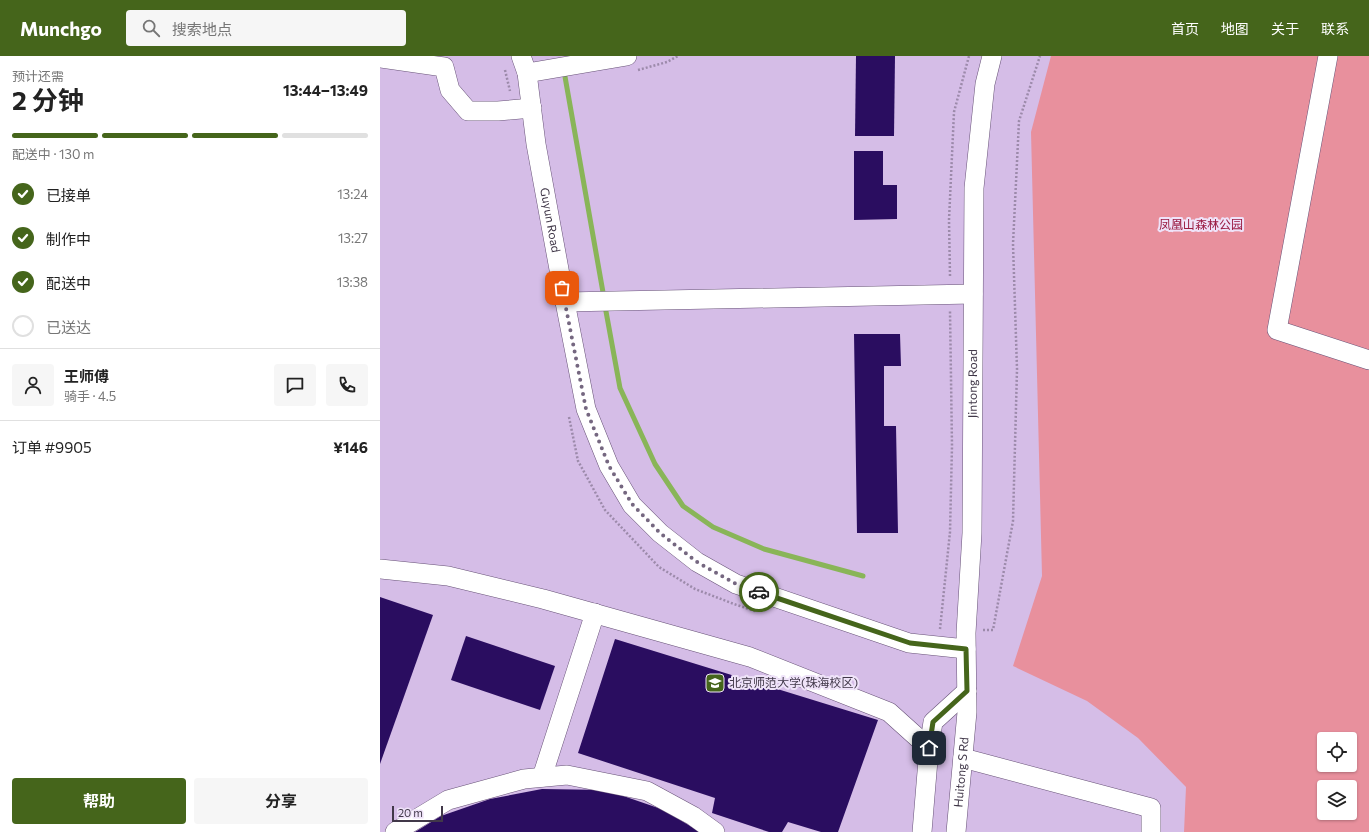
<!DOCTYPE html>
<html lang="zh">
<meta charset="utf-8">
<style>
body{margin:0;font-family:Commissioner,"Noto Sans SC",sans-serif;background:#f6f6f6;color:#222;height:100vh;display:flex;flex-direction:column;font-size:15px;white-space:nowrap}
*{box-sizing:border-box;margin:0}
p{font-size:13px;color:#767676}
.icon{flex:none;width:22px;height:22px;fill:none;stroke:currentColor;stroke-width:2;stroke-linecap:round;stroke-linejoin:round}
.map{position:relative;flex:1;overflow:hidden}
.side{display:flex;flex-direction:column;background:#fff;width:380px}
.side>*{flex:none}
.fabs{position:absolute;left:937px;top:676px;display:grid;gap:8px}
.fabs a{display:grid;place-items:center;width:40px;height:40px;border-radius:4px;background:#fff;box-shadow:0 1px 3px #0004;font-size:20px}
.scale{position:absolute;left:12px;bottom:10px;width:51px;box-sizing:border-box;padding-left:4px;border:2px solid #413849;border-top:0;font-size:11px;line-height:14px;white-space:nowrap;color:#413849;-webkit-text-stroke:3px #efe3f9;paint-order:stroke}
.pin{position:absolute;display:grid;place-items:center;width:34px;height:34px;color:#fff;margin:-17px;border-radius:8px;box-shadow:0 2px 6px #0006}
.courier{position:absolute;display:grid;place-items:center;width:40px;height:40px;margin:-20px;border:3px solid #45651b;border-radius:50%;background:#fff;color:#222;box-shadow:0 1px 5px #0007}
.summary em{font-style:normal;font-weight:700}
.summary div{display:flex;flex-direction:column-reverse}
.summary{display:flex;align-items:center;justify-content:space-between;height:68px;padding:0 12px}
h1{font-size:26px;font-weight:700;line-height:30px}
.bar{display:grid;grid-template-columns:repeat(4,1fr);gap:6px 4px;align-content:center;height:48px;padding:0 12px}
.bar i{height:5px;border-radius:3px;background:#e0e0e0}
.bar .on{background:#45651b}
.bar p{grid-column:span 4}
.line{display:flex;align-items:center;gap:10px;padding:0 12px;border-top:1px solid #e0e0e0}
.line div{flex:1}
.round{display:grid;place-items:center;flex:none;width:42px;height:42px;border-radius:4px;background:#f6f6f6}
ol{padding:0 12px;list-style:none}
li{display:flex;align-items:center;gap:12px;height:44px}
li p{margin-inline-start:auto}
li .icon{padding:4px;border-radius:50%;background:#45651b;color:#fff;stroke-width:4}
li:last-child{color:#767676}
li i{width:22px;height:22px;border:2px solid #e0e0e0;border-radius:50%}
.cta{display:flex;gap:8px;margin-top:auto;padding:8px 12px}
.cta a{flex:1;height:46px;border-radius:4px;background:#45651b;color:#fff;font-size:16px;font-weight:700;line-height:46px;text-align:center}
.cta a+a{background:#f6f6f6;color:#222}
header{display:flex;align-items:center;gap:24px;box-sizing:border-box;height:56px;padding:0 20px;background:#45651b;color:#fff}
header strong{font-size:19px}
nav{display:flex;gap:22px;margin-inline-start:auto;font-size:14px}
.search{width:280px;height:36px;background:#f6f6f6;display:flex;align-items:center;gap:10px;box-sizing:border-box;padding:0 14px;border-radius:4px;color:#767676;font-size:15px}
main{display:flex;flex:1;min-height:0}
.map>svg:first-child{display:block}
</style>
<header>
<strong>Munchgo</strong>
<div class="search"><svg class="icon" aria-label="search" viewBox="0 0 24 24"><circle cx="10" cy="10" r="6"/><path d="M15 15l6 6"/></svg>搜索地点</div>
<nav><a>首页</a><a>地图</a><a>关于</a><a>联系</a></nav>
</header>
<main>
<section class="side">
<div class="summary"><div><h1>2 分钟</h1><p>预计还需</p></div><em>13:44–13:49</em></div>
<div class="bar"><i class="on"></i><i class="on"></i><i class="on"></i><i></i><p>配送中 · 130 m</p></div>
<ol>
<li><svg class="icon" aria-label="check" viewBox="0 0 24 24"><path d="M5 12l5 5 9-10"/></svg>已接单<p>13:24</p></li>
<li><svg class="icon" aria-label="check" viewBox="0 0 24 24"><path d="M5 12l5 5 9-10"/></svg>制作中<p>13:27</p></li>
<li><svg class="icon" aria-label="check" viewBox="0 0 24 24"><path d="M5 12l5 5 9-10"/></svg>配送中<p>13:38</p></li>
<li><i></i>已送达</li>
</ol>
<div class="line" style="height:72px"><a class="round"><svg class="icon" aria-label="person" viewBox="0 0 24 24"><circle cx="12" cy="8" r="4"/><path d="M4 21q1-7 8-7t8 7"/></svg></a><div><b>王师傅</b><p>骑手 · 4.5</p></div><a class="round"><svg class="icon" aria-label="chat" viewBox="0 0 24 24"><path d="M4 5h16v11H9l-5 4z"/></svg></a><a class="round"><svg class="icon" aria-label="phone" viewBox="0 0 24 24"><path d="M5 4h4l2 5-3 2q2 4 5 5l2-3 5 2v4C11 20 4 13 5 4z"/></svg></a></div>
<div class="line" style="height:52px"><div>订单 #9905</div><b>¥146</b></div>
<div class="cta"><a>帮助</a><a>分享</a></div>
</section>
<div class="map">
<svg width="989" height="776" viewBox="0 0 989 776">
<rect width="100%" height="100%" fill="#d5bde7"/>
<!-- green -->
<path fill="#e8909d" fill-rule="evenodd" d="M 671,0 L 989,0 L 989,776 L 804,776 L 806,731 L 758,682 L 707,645 L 633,610 L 662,520 L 651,76 ZM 944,683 L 970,683 L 970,709 L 944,709 ZM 944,731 L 970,731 L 970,757 L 944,757 Z"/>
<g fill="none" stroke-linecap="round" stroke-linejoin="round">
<!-- stream -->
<g stroke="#89b558" stroke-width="5">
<path d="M 184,15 L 224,242"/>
<path d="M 225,250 L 240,332 L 275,408 L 303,450 L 333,471 L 384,493 L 483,520"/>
</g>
</g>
<!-- building -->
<g fill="#2a0d60">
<path d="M 476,0 L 515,0 L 514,80 L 475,80 Z"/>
<path d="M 474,95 L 503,95 L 503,129 L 517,129 L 517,163 L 474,164 Z"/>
<path d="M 474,278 L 520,278 L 521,310 L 504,310 L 504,370 L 516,370 L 518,477 L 477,477 Z"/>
<path d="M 0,541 L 53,559 L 0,708 Z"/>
<path d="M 86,580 L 175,610 L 160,654 L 71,624 Z"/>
<path d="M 235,583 L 498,664 L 458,776 L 441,776 L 408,766 L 402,776 L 389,776 L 332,757 L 335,742 L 198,697 Z"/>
<path d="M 162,733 L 226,734 L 284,754 L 320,776 L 35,776 L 61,760 L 110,743 Z"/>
</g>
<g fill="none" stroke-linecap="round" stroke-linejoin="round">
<defs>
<g id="minor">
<path id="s1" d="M 141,0 L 147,17 L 156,88 L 185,246 L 206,353 L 229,410 L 252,449 L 280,477 L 317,506 L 356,528 L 529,587 L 586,593"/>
<path d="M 948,0 L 897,274 L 989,304"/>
<path d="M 0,2 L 64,11 L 70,34 L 88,55 L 118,55 L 152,52"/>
<path d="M 147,17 L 247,0"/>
<path d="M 185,246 L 593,238"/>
<path d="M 0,513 L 68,520 L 163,543 L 370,601 L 509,656 L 549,692"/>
<path d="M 583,702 L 771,752 L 771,776"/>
<path d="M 162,721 L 215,557"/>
<path d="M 15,776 L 68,744 L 144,723 L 187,719 L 267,735 L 313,760 L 335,776"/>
<path d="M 542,776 L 549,692 L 553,666 L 587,635"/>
<path id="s2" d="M 576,776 L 587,656 L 586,577 L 592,477 L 594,132 L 605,28 L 612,0"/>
</g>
</defs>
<!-- minor casing -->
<use href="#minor" stroke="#675277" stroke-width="20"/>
<!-- path -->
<g stroke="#9c8aaa" stroke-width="2.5" stroke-dasharray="2 2" stroke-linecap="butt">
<path d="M 125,14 L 130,35"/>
<path d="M 258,14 L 287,6 L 298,0"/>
<path d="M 570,220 L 569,164 L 574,56 L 589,0"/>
<path d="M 189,361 L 198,405 L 225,454 L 279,511 L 315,533 L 354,548 L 375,555"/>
<path d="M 560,573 L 570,476 L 572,390 L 570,255"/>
<path d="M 603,574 L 613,574 L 633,465 L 637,313 L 633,188 L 639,65 L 660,0"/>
</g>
<!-- minor -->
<use href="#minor" stroke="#fff" stroke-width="19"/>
</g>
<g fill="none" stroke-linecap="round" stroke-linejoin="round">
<!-- done -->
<path stroke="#756780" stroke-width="4" stroke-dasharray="0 7.2" d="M 182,232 L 206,353 L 229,410 L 252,448 L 280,477 L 317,506 L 356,528 L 379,536"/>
<!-- route -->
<path stroke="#45651b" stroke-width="5" d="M 379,536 L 530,587 L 586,593 L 587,635 L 553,666 L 549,692"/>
</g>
<!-- icons -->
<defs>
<symbol id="university-square" viewBox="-11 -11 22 22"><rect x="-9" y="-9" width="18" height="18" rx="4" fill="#45651b" stroke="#efe3f9"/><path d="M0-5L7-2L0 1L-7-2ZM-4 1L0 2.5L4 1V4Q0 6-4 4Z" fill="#fff"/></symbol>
</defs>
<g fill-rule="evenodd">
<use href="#university-square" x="324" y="616" width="22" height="22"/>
</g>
<g text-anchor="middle" stroke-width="4" stroke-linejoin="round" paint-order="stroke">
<!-- street labels -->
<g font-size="12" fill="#413849" stroke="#efe3f9">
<text dy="4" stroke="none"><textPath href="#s1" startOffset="167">Guyun Road</textPath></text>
<text dy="4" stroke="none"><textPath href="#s2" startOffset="449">Jintong Road</textPath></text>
<text dy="4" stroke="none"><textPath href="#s2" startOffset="60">Huitong S Rd</textPath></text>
</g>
<!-- park labels -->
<g font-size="12" fill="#991940" stroke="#efe3f9">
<text x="821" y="173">凤凰山森林公园</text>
</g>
<!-- poi labels -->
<g font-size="12" fill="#413849" stroke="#efe3f9" text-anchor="start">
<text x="349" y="631">北京师范大学(珠海校区)</text>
</g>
</g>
</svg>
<div class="fabs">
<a><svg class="icon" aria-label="locate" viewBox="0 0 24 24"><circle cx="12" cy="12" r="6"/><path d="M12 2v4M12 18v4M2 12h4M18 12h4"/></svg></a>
<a><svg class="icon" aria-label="layers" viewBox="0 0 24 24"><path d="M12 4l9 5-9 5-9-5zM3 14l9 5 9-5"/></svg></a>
</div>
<div class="scale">20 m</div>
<div class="pin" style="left:182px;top:232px;background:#ea580c"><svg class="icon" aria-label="bag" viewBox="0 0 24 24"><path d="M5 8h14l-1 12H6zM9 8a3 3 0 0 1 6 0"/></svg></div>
<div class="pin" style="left:549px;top:692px;background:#1f2937"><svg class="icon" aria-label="home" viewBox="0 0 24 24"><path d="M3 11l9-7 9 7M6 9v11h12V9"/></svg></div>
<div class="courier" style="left:379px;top:536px"><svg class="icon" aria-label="car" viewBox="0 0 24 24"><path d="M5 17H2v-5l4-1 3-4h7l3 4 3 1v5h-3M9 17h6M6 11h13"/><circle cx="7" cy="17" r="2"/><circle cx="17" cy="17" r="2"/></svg></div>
</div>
</main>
